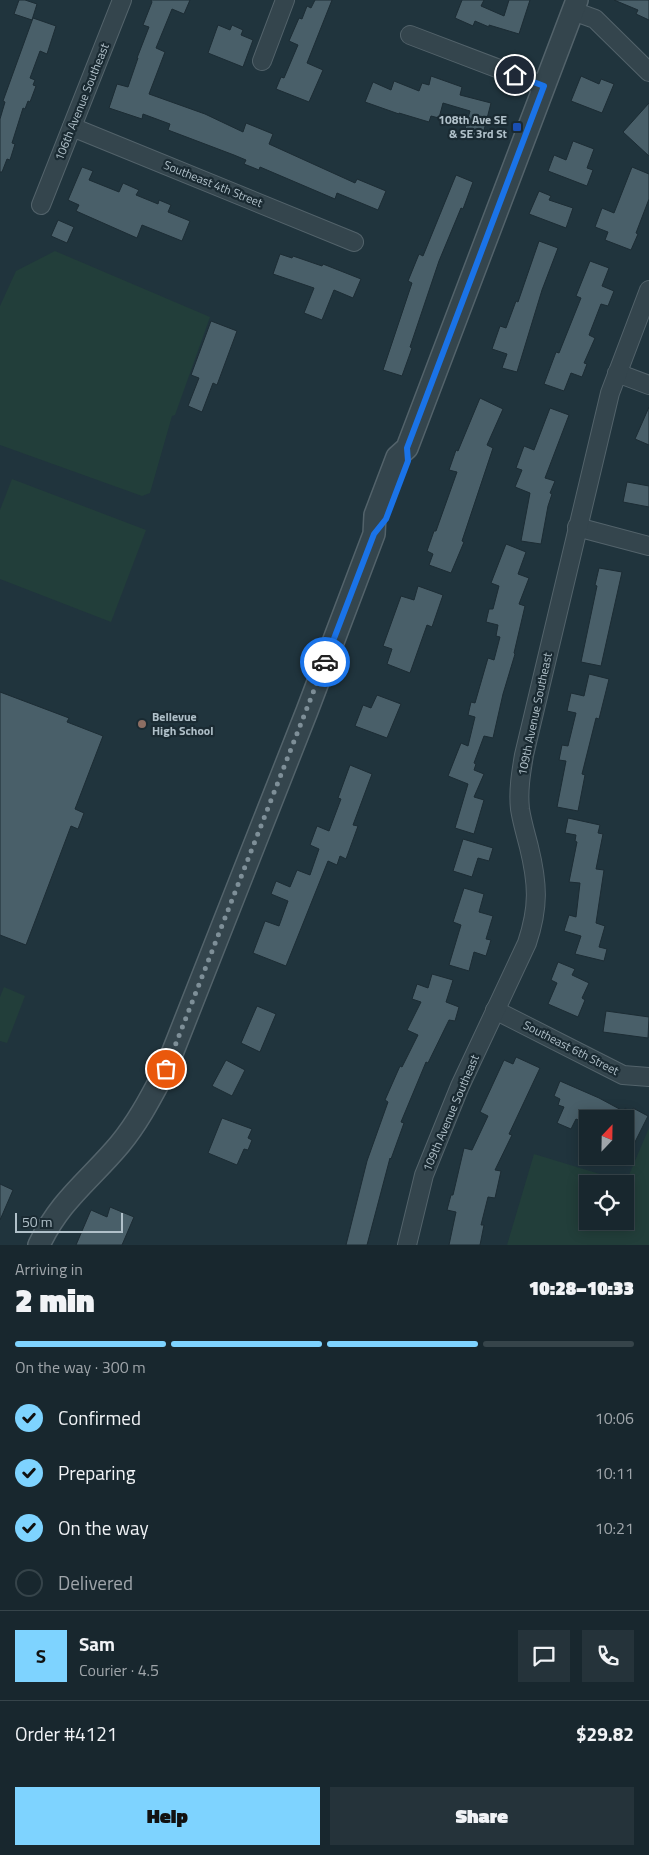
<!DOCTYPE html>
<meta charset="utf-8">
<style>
body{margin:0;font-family:"Titillium Web",sans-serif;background:#25333a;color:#f1f3f6;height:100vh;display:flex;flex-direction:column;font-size:19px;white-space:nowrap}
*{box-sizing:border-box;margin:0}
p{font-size:16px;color:#9fa5aa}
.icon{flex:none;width:28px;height:28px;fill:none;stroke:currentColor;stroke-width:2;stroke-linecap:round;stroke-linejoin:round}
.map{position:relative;height:1245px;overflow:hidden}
.drawer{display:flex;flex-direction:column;background:#18272e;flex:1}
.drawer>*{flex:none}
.needle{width:32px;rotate:22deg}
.fabs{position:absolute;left:579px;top:1110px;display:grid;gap:10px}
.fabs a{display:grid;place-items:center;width:55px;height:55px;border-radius:0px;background:#18272e;box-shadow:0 2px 12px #0003,0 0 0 1px #36444a;font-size:25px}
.scale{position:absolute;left:15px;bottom:12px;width:108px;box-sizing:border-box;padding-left:5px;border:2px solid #b0c0c9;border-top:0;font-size:14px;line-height:18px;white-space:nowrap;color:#b0c0c9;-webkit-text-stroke:4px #1a2a32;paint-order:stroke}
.pin{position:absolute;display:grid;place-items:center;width:42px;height:42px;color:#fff;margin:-21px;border:2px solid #fff;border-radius:50%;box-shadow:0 1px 5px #0007}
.courier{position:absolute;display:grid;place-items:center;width:50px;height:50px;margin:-25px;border:4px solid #1a73e8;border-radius:50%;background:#fff;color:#222;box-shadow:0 1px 6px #0007}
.headline em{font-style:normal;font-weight:800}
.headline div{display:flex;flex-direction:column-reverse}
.headline{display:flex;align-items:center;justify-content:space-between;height:85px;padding:0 15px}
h1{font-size:32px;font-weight:800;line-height:38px}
.bar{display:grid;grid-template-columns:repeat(4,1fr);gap:8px 5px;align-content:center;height:60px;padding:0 15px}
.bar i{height:6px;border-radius:4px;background:#36444a}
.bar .active{background:#7ed3ff}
.bar p{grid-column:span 4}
.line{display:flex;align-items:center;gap:12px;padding:0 15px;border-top:1px solid #36444a}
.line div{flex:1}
.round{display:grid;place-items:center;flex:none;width:52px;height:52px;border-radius:0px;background:#25333a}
ol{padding:0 15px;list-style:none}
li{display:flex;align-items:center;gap:15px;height:55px}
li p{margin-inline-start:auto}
li .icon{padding:5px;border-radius:50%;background:#7ed3ff;color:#111;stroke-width:4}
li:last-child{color:#9fa5aa}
li i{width:28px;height:28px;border:2px solid #36444a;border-radius:50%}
.button{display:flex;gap:10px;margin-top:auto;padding:10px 15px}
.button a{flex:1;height:58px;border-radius:0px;background:#7ed3ff;color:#111;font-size:20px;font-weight:800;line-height:58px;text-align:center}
.button a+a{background:#25333a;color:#f1f3f6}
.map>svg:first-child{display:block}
</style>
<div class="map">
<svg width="649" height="1245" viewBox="0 0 649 1245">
<rect width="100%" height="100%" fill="#20343d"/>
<!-- green -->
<g fill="#223e3a" fill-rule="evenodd">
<path d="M 55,251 L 210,317 L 175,415 L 172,416 L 150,493 L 142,496 L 0,445 L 0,306 L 16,271 Z"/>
<path d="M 12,479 L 146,530 L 111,622 L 0,579 L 0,510 Z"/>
<path d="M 4,987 L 25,996 L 7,1043 L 0,1041 L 0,997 Z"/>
<path d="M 649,1128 L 649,1245 L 507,1245 L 534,1154 L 626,1182 ZM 588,1184 L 625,1184 L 625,1221 L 588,1221 Z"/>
</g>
<!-- building -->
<g fill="#495f69" stroke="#1c2c34">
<path d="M 19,0 L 25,0 L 37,4 L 32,20 L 14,14 Z"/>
<path d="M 151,0 L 190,0 L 184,14 L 172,9 L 156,48 L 165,52 L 149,94 L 205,114 L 243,132 L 246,123 L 273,134 L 269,144 L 355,183 L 357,179 L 386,191 L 378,210 L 337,193 L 335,199 L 260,167 L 259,170 L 244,164 L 246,160 L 234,155 L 168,130 L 170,124 L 143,114 L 142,119 L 109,108 L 117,84 L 128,87 L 138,58 L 137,58 L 149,27 L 143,25 L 152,2 Z"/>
<path d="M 315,0 L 332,0 L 307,63 L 323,70 L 309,102 L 276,89 L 281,77 L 284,78 L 298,45 L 289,41 L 299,18 L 302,19 L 307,6 L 311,8 Z"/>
<path d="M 462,0 L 484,0 L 481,6 L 504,16 L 509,0 L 530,0 L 519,34 L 489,25 L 489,27 L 475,21 L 473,26 L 455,18 Z"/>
<path d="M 614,0 L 649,0 L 649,20 L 636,14 L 638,10 Z"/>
<path d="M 33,18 L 56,26 L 47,54 L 40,51 L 30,78 L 35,80 L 33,85 L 36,86 L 30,102 L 28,101 L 25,109 L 23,108 L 12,143 L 15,144 L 10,160 L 7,159 L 2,172 L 0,172 L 0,119 L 5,102 L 3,101 Z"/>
<path d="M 218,25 L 230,30 L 232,25 L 243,30 L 241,35 L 253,40 L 243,67 L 208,53 Z"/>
<path d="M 431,76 L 462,87 L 460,95 L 491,103 L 482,138 L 464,133 L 470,111 L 443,103 L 439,118 L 431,116 L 429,122 L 399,113 L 399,114 L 365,102 L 373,82 L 391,90 L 394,81 L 419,91 L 422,83 L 429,85 Z"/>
<path d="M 581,76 L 599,84 L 601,79 L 614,84 L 602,113 L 571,101 Z"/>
<path d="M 649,103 L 649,156 L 623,132 Z"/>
<path d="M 573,141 L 594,149 L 587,168 L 593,170 L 587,186 L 548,171 L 554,155 L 566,160 Z"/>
<path d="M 82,167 L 93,171 L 89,180 L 119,192 L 123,183 L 139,190 L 136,195 L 158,204 L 159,200 L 171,205 L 168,212 L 190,221 L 182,241 L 142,225 L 137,238 L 76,211 L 79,205 L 68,200 Z"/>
<path d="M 632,167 L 649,174 L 649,199 L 636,233 L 638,234 L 631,250 L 605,240 L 608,232 L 595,227 L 602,208 L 614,213 Z"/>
<path d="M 456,175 L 473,182 L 463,209 L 461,208 L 439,261 L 410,347 L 412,348 L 402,376 L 383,370 L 412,283 L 408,281 L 419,254 L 423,256 Z"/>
<path d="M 539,191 L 551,196 L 549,200 L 573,208 L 566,228 L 529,214 Z"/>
<path d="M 58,220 L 74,227 L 67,243 L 51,236 Z"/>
<path d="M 539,241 L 558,248 L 542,290 L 517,372 L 502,368 L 507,354 L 492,349 L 500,326 L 506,328 L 516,301 L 518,302 Z"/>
<path d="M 280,254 L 292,258 L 293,256 L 322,266 L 323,264 L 361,279 L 353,298 L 334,290 L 322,320 L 304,313 L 314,288 L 273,274 Z"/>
<path d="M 590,261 L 609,268 L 602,286 L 614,291 L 608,306 L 601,304 L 589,335 L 595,338 L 584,363 L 587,364 L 582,377 L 571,373 L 564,391 L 544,384 L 556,352 L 559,353 L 581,298 L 576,296 Z"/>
<path d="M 211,321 L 237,331 L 217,385 L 213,383 L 202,412 L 188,406 L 199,378 L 191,375 Z"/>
<path d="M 480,398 L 503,409 L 487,445 L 493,448 L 462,541 L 464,542 L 451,573 L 429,565 L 433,554 L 427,551 L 434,531 L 436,531 L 457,472 L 449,470 L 456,450 L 458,451 Z"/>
<path d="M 649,407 L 649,445 L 635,439 Z"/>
<path d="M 550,408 L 569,415 L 545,478 L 555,481 L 550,493 L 552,494 L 548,506 L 541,544 L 521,541 L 530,493 L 515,487 L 522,470 L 516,468 L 524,446 L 534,450 Z"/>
<path d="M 627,482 L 649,486 L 649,507 L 623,502 Z"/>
<path d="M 506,544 L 526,552 L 518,574 L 529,578 L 519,604 L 525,606 L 514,653 L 515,654 L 503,694 L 493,738 L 484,736 L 474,763 L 476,764 L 474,770 L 484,774 L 474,797 L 484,800 L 474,834 L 455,828 L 468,784 L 448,776 L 461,743 L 468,746 L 475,717 L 468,715 L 471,702 L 475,703 L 488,658 L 494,660 L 500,637 L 496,636 L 498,625 L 486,622 L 489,609 L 493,609 L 499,586 L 491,583 Z"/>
<path d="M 599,568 L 622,572 L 601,666 L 581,662 L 597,586 L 595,585 Z"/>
<path d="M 418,586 L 443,595 L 432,627 L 427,625 L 410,673 L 387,664 L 392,649 L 383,646 L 401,596 L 414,600 Z"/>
<path d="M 589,674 L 609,679 L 599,719 L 596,718 L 582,774 L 585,775 L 578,811 L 557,807 L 566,761 L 559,760 L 562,745 L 568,746 L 576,713 L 567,711 L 571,693 L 584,696 Z"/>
<path d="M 0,692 L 69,718 L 67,722 L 103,736 L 75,809 L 84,813 L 78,829 L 71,826 L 26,945 L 0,935 Z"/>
<path d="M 377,695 L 401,704 L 387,738 L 355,726 L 363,705 L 371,708 Z"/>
<path d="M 350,765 L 372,774 L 353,825 L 358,826 L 346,859 L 340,856 L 337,865 L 328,861 L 286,966 L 253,953 L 265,921 L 279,926 L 288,901 L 271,894 L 276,881 L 290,887 L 297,870 L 310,875 L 319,849 L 310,845 L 317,826 L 329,831 L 341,799 L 338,798 Z"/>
<path d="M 568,818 L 600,825 L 598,833 L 603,834 L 596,869 L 604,870 L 596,923 L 605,926 L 599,947 L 607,949 L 604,961 L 575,954 L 581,936 L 564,931 L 569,915 L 576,917 L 580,883 L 569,882 L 577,842 L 575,841 L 576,835 L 565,833 Z"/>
<path d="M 463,839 L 493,848 L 489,861 L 478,858 L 472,877 L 453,871 Z"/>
<path d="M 464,888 L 484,894 L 479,912 L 493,916 L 486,939 L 491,940 L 486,956 L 474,952 L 469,971 L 449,965 L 461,925 L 453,922 Z"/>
<path d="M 558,962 L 575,969 L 572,975 L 589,983 L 582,998 L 585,1000 L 578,1017 L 548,1004 L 557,983 L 551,980 Z"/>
<path d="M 432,974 L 453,980 L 446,1002 L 459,1007 L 455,1021 L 449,1020 L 428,1063 L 426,1062 L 401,1122 L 404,1123 L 391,1159 L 390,1158 L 367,1245 L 346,1245 L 367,1161 L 388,1102 L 385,1100 L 400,1066 L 402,1067 L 418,1035 L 407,1030 L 421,1002 L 412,999 L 417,984 L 428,988 Z"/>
<path d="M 257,1006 L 276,1014 L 260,1052 L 241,1043 Z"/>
<path d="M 606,1011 L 649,1017 L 648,1038 L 603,1032 Z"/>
<path d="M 516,1057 L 540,1068 L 509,1134 L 512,1135 L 495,1170 L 501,1171 L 495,1198 L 488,1197 L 481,1225 L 484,1225 L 480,1245 L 449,1245 L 456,1212 L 447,1210 L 451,1195 L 453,1195 L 464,1148 L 472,1150 L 488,1116 L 480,1112 L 504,1060 L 513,1064 Z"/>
<path d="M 226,1060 L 245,1070 L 232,1096 L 212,1086 Z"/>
<path d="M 560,1081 L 599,1098 L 625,1112 L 625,1108 L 631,1112 L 633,1108 L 648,1116 L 625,1162 L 625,1119 L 588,1119 L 588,1124 L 576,1119 L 571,1129 L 557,1123 L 564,1107 L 558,1105 L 560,1099 L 554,1096 Z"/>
<path d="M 222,1118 L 252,1129 L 248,1138 L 252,1140 L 248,1150 L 244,1149 L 237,1165 L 208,1153 Z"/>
<path d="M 0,1184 L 13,1190 L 0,1220 Z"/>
<path d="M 110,1207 L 134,1217 L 122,1245 L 76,1245 L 91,1210 L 107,1217 Z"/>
</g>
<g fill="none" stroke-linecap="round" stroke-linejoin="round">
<defs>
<g id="minor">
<path d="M 573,11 L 595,19 L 649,72"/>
<path d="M 410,35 L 544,86"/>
<path d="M 262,61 L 285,0"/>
<path d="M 72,127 L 354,242"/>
<path d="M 41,205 L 122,0"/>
<path d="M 617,373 L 649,385"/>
<path d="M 577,527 L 649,546"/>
<path d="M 495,1010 L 623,1075 L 649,1077"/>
<path d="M 407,1245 L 424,1175 L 460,1086 L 527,943 C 539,907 538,884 529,847 C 526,835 522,822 520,809 C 518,791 521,773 524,755 L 610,393 L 649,290"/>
</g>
<path id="tertiary" d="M 39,1245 C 60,1200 90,1180 120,1144 C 139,1121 152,1095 166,1069 L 307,711 L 374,534 L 375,515 L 397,457 L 407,448 L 577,0"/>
</defs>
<!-- minor casing -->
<use href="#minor" stroke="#53636b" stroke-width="20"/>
<!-- tertiary casing -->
<use href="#tertiary" stroke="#53636b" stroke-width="24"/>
<!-- minor -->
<use href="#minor" stroke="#34454d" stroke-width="18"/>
<!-- tertiary -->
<use href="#tertiary" stroke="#34454d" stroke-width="21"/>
</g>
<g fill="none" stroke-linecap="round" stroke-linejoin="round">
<!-- done -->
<path stroke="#7e8f98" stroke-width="5" stroke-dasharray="0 9" d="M 166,1069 L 325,662"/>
<!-- route -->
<path stroke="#1a73e8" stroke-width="6" d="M 325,662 L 374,534 L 386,519 L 408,461 L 407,448 L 544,86 L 515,75"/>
</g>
<!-- markers -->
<rect fill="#1a4fb4" stroke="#1a2a32" stroke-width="2" x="512" y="122" width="10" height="10" rx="2.5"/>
<circle fill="#8d6e63" stroke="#1a2a32" stroke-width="2" cx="142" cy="724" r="5"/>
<g text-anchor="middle" stroke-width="4.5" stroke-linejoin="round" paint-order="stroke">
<!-- street labels -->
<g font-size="12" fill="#b0c0c9" stroke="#1a2a32">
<text transform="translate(82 102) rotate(-68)" y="4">106th Avenue Southeast</text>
<text transform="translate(213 184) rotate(22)" y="4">Southeast 4th Street</text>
<text transform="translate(535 714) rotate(-78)" y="4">109th Avenue Southeast</text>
<text transform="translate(571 1048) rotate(27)" y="4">Southeast 6th Street</text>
<text transform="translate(451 1113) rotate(-67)" y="4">109th Avenue Southeast</text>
</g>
<!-- poi labels -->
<g font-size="12" font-weight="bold" fill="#b0c0c9" stroke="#1a2a32" text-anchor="end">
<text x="507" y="124">108th Ave SE<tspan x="507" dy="14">&amp; SE 3rd St</tspan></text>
<text x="152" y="721" text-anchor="start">Bellevue<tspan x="152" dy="14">High School</tspan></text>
</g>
</g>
</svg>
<div class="fabs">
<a><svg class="needle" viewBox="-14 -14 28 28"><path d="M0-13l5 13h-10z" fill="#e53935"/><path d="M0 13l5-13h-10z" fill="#9fa5aa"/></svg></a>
<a><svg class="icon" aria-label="locate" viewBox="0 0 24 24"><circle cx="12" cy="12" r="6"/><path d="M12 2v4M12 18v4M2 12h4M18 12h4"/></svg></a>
</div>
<div class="scale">50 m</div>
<div class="pin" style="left:166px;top:1069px;background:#ea580c"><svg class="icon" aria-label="bag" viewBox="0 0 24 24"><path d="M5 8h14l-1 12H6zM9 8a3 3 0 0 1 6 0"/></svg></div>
<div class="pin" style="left:515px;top:75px;background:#1f2937"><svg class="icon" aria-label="home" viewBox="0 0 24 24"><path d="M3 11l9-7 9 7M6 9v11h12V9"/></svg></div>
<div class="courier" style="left:325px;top:662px"><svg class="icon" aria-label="car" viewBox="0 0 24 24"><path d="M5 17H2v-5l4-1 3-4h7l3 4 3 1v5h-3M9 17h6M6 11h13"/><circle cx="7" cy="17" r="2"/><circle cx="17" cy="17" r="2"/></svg></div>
</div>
<section class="drawer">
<div class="headline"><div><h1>2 min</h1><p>Arriving in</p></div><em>10:28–10:33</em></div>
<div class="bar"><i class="active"></i><i class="active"></i><i class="active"></i><i></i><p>On the way · 300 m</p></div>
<ol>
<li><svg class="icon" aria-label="check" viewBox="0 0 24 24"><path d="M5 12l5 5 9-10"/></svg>Confirmed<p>10:06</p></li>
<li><svg class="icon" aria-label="check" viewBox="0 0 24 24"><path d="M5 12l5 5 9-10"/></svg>Preparing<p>10:11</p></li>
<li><svg class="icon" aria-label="check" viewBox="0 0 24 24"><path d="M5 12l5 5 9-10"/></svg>On the way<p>10:21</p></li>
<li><i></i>Delivered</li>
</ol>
<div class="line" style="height:90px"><b class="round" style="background:#7ed3ff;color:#111">S</b><div><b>Sam</b><p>Courier · 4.5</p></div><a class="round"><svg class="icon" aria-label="chat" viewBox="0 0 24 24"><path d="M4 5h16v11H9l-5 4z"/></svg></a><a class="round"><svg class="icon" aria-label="phone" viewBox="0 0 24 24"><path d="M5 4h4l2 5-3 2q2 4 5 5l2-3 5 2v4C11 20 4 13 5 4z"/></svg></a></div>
<div class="line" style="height:65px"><div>Order #4121</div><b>$29.82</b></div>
<div class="button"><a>Help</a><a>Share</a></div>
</section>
